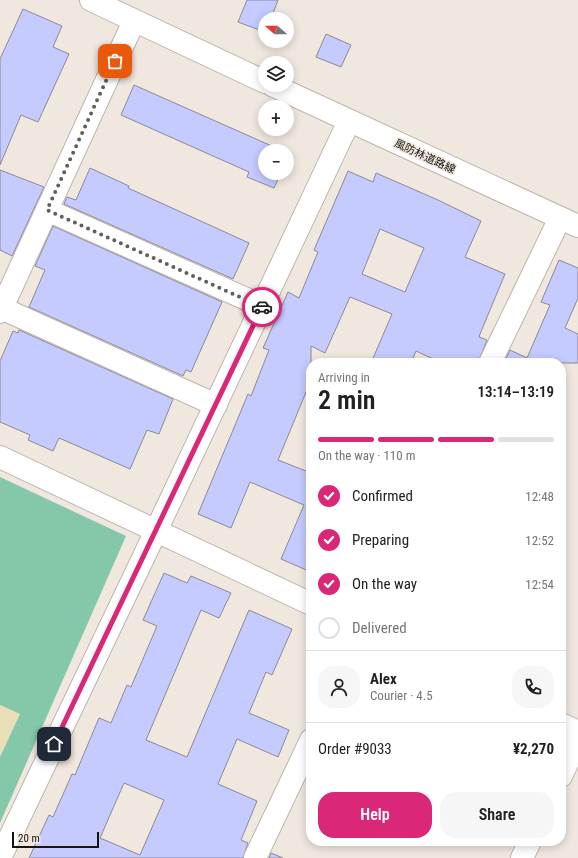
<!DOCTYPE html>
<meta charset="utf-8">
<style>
body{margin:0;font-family:"Roboto Condensed","Noto Sans JP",sans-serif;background:#f6f6f6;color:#202124;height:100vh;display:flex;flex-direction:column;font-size:15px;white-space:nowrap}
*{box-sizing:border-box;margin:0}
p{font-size:13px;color:#757577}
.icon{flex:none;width:22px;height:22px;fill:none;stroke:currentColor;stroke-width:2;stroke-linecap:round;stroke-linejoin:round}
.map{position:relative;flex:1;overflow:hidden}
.drawer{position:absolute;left:306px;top:358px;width:260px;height:488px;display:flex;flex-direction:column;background:#fff;border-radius:16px;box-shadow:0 2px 10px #0003}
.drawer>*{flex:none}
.needle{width:26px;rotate:291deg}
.controls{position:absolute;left:258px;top:12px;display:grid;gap:8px}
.controls a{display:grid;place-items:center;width:36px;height:36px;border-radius:50%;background:#fff;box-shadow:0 2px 10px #0003;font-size:20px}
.scale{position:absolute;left:12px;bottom:10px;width:87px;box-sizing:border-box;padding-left:4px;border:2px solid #171411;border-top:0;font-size:11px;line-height:14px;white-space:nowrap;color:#171411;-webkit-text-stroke:3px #f0e7df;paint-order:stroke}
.pin{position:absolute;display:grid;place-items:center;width:34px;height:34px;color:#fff;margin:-17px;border-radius:8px;box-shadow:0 2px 6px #0006}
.courier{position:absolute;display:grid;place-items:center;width:40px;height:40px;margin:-20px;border:3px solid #db2777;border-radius:50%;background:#fff;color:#222;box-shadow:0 1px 5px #0007}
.headline em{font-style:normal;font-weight:600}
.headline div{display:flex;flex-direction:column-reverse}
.headline{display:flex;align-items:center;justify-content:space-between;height:68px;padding:0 12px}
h1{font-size:26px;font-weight:600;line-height:30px}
.bar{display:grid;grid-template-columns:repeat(4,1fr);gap:6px 4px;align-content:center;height:48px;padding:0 12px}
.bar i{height:5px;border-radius:3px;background:#e0e0e0}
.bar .on{background:#db2777}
.bar p{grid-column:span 4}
.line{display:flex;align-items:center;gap:10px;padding:0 12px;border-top:1px solid #e0e0e0}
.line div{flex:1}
.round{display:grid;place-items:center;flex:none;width:42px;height:42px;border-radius:16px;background:#f6f6f6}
ol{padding:0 12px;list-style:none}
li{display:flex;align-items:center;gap:12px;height:44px}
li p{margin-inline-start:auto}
li .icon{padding:4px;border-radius:50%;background:#db2777;color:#fff;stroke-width:4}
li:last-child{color:#757577}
li i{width:22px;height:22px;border:2px solid #e0e0e0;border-radius:50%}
.primary-button{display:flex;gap:8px;margin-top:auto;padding:8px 12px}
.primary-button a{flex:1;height:46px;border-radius:16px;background:#db2777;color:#fff;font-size:16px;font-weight:600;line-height:46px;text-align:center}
.primary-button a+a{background:#f6f6f6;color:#202124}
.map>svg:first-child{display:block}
</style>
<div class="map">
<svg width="578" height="858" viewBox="0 0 578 858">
<rect width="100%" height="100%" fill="#f0e7df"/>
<!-- green -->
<path fill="#85c8a9" d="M 0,477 L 126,536 L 0,823 Z"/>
<!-- sand -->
<path fill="#e9e0ba" d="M 0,705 L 20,714 L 0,757 Z"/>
<!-- building -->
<g fill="#c5caff" stroke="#8a8b95" fill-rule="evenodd">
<path d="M 247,0 L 278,0 L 271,19 L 265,19 L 265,32 L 238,22 Z"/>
<path d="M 23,9 L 62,26 L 53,47 L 69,54 L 38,122 L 21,115 L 0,165 L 0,59 Z"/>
<path d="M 326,34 L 351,45 L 341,67 L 316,57 Z"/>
<path d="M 134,85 L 283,151 L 265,151 L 265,173 L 281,173 L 274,188 L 247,177 L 249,172 L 121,115 Z"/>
<path d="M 90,168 L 129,186 L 128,188 L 249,243 L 233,279 L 64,204 L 67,197 L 76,200 Z"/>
<path d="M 0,170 L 44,187 L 12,256 L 0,250 Z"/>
<path d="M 348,171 L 373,182 L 376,173 L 438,200 L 481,221 L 465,257 L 505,274 L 480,334 L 479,337 L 487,340 L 478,363 L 442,363 L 416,351 L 411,363 L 371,363 L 392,314 L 350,297 L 325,353 L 311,346 L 311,380 L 278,460 L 311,473 L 311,572 L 281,559 L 304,505 L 250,482 L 231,528 L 198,514 L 248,394 L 251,396 L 269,350 L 263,348 L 288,292 L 299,298 L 318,252 L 314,250 ZM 380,229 L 424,248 L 405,292 L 362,274 Z"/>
<path d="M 53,226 L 222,302 L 191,372 L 186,370 L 183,376 L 29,307 L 45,270 L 35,266 Z"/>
<path d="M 559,260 L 578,268 L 578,298 L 565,328 L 578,334 L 578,363 L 504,363 L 510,350 L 527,358 L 550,305 L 541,302 Z"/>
<path d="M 19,330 L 173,399 L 159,434 L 147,430 L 130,469 L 59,438 L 53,451 L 28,440 L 30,435 L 0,422 L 0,361 L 13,331 L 18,333 Z"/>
<path d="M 164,573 L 187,583 L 191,576 L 231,593 L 219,618 L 201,610 L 146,740 L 187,757 L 249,610 L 292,629 L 272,675 L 266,672 L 249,713 L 289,730 L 278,757 L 237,739 L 218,784 L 257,801 L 241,840 L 248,843 L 243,858 L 29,858 L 49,815 L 53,817 L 72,774 L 75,775 L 99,718 L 111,723 L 127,685 L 131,687 L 157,626 L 143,620 ZM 124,783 L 164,800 L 140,855 L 100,838 Z"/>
<path d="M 271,853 L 283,858 L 269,858 Z"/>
</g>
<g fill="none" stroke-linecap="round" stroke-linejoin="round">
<defs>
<g id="minor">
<path d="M 91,0 L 265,82"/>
<path d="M 272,85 L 578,226"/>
<path d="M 47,210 L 262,306"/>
<path d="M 1,308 L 216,405"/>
<path d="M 0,312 L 134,21"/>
<path d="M 490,363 L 560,218"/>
<path d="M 0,457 L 311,604"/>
<path d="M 561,724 L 578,732"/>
<path d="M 561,776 L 578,740"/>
<path d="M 0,858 L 156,531 L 349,121"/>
<path d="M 255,858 L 311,740"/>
<path d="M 522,858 L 530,841"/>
</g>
</defs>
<!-- minor casing -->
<use href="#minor" stroke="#bdb5ad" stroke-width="24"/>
<!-- minor -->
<use href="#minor" stroke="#fff" stroke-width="22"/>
</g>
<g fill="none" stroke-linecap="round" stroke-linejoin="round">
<!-- done -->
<path stroke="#635e59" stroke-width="4" stroke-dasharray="0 7.2" d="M 115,61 L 47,210 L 262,307"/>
<!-- route -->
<path stroke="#db2777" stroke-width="5" d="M 54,744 L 262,307"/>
</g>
<g text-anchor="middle" stroke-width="3" stroke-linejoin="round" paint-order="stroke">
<!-- street labels -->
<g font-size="11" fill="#171411" stroke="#f0e7df">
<text transform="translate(425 156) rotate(25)" y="4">風防林道路線</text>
</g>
</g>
</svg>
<div class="controls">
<a><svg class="needle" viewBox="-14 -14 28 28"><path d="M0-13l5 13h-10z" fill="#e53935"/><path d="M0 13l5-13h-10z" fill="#757577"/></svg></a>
<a><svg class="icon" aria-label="layers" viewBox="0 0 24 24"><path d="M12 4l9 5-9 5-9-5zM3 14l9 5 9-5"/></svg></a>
<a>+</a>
<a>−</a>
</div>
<div class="scale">20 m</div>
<div class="pin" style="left:115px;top:61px;background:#ea580c"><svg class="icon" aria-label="bag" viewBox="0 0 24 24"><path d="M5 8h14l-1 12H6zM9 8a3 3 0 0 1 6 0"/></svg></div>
<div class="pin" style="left:54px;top:744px;background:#1f2937"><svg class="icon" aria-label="home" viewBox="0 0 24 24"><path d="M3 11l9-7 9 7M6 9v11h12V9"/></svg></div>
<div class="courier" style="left:262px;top:307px"><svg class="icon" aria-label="car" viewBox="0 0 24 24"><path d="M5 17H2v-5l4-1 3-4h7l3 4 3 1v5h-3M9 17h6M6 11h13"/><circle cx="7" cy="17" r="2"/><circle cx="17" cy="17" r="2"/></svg></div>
<section class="drawer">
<div class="headline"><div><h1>2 min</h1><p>Arriving in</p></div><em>13:14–13:19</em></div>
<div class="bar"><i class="on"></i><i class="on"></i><i class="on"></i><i></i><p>On the way · 110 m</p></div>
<ol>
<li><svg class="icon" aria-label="check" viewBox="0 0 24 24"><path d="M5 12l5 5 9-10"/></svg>Confirmed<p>12:48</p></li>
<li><svg class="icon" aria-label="check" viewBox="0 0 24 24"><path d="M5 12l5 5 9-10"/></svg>Preparing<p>12:52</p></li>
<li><svg class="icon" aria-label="check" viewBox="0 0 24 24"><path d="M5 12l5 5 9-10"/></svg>On the way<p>12:54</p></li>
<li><i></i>Delivered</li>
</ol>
<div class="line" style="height:72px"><a class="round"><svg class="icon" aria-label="person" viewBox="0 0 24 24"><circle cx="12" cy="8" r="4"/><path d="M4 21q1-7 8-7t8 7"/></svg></a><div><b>Alex</b><p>Courier · 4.5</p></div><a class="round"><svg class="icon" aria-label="phone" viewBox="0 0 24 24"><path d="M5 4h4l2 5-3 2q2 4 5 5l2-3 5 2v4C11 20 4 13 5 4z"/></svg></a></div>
<div class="line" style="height:52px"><div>Order #9033</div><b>¥2,270</b></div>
<div class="primary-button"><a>Help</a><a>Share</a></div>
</section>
</div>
